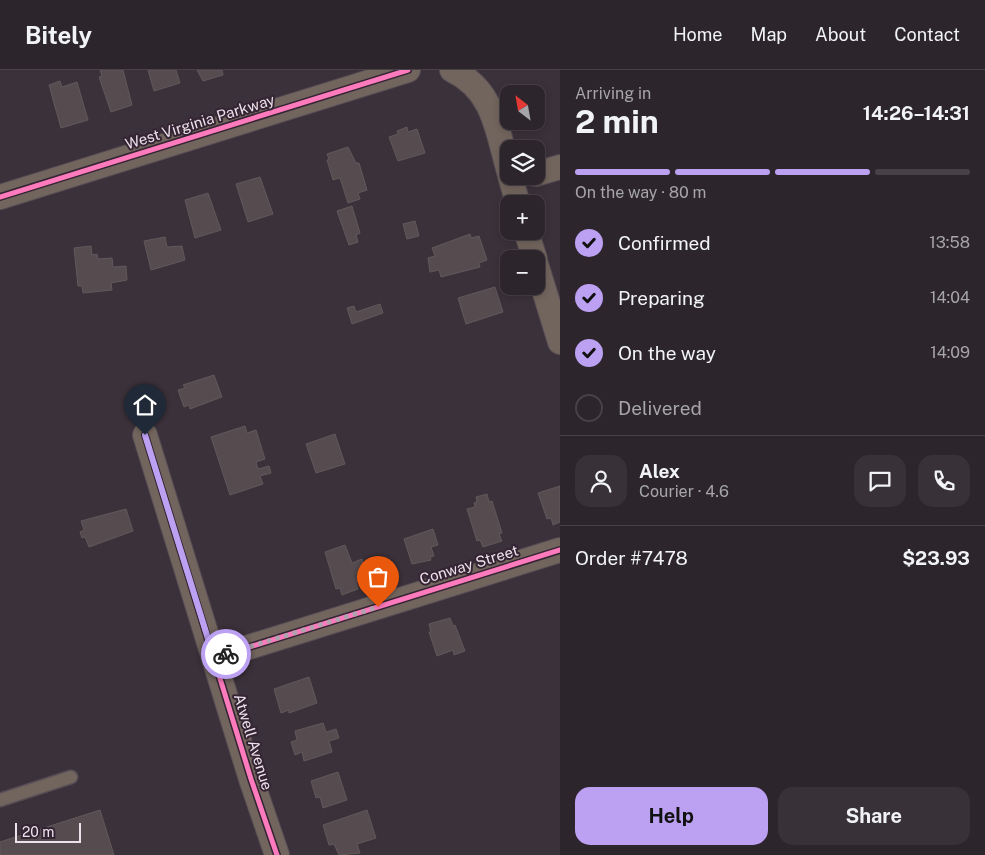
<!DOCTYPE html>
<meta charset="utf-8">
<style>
body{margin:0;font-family:"Public Sans",sans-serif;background:#383138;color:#f1f3f6;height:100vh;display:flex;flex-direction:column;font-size:19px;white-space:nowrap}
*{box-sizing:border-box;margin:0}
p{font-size:16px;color:#a6a5a9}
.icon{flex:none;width:28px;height:28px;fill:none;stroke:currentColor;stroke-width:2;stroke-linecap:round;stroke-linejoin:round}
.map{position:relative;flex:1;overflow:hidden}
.side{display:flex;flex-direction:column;background:#2c252c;width:425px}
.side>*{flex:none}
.needle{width:32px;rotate:329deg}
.tools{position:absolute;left:500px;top:15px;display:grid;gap:10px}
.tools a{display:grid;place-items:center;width:45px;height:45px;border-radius:10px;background:#2c252c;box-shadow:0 2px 8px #0003,0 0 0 1px #484248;font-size:25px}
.scale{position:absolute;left:15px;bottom:12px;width:66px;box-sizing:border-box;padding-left:5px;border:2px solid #ede2ec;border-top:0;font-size:14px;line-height:18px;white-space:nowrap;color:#ede2ec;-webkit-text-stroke:4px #352433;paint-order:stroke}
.pin{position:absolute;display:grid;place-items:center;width:42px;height:42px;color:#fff;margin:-51px -21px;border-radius:50% 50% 50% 0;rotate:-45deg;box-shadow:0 0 5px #0007}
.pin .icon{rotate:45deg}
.courier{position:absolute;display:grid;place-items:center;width:50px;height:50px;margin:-25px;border:4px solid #bca0f2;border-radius:50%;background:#fff;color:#222;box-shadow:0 1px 6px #0007}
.overview em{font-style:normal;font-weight:700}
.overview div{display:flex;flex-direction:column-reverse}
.overview{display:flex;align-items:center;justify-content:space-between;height:85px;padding:0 15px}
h1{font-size:32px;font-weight:700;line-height:38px}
.bar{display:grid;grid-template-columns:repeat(4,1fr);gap:8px 5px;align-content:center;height:60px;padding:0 15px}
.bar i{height:6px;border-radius:4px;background:#484248}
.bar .active{background:#bca0f2}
.bar p{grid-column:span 4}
.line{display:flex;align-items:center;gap:12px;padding:0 15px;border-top:1px solid #484248}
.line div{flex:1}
.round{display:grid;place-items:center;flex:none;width:52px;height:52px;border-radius:15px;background:#383138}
ol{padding:0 15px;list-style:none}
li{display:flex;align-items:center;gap:15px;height:55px}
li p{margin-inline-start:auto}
li .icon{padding:5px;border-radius:50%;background:#bca0f2;color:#111;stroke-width:4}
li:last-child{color:#a6a5a9}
li i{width:28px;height:28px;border:2px solid #484248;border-radius:50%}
.primary-button{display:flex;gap:10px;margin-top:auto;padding:10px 15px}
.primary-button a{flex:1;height:58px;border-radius:15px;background:#bca0f2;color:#111;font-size:20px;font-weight:700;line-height:58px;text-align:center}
.primary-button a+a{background:#383138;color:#f1f3f6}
header{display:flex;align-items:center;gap:30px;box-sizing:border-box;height:70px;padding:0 25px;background:#2c252c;border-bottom:1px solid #484248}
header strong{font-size:24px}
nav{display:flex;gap:28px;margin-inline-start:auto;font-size:18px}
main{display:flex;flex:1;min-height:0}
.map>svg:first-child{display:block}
</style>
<header>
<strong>Bitely</strong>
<nav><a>Home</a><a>Map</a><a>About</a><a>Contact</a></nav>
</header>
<main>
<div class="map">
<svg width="560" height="785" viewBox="0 0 560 785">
<rect width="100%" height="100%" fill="#3b313a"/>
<!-- building -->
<g fill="#564c50" stroke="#62585a">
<path d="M 100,0 L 123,0 L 132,35 L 111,42 L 99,7 L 102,6 Z"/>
<path d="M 148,0 L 176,0 L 180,13 L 154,21 Z"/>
<path d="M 197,0 L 222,0 L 223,5 L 203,11 Z"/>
<path d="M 60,11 L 62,17 L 77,12 L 88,50 L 61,58 L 49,15 Z"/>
<path d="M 407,57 L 408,62 L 417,59 L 425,83 L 398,91 L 389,67 L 398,64 L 397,61 Z"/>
<path d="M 348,77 L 356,93 L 359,93 L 367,120 L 358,123 L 360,129 L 348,133 L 340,108 L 333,110 L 327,90 L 329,89 L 327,84 Z"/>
<path d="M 260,107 L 273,144 L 248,152 L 236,114 Z"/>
<path d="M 208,123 L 221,160 L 195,168 L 185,130 Z"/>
<path d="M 352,136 L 360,163 L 356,165 L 358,172 L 349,175 L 337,141 Z"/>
<path d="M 415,151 L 419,166 L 407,169 L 403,154 Z"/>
<path d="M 470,164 L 471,168 L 479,166 L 487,190 L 479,193 L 480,197 L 441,207 L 439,200 L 430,202 L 428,188 L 435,186 L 432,178 Z"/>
<path d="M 165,167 L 167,177 L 182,176 L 185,190 L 151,200 L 144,171 Z"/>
<path d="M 91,176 L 92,185 L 97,184 L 98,189 L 112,188 L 113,197 L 126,196 L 127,210 L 111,213 L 112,220 L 83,223 L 82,216 L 78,216 L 74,178 Z"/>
<path d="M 495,217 L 503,242 L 466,254 L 458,228 Z"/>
<path d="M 380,234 L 383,243 L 352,254 L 347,238 L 354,236 L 356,242 Z"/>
<path d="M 214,305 L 222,327 L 190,339 L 189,335 L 184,337 L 178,320 L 185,318 L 183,315 Z"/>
<path d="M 245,356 L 247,363 L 256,360 L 265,389 L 256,392 L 258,399 L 269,396 L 271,403 L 260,406 L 263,414 L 230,425 L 211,367 Z"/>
<path d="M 335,364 L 345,394 L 316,403 L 306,374 Z"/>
<path d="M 560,416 L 560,452 L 553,455 L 551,448 L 547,449 L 538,423 Z"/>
<path d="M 487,424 L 489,432 L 492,431 L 502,463 L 499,464 L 502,471 L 483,477 L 480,470 L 477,471 L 467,439 L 475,437 L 474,433 L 477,432 L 476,427 Z"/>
<path d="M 126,439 L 133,461 L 89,477 L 85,467 L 82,468 L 80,462 L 84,460 L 81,451 Z"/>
<path d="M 433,459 L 438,475 L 431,477 L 434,486 L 430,487 L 431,490 L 412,494 L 404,469 Z"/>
<path d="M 345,475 L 352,493 L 362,489 L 368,506 L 356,512 L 358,519 L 342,525 L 340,518 L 336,519 L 325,482 Z"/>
<path d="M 450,548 L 453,556 L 455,555 L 465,581 L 454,585 L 453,580 L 437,586 L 429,562 L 431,562 L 429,554 Z"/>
<path d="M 309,607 L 317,633 L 289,643 L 289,640 L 281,643 L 274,619 Z"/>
<path d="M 323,653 L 326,662 L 336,659 L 339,668 L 329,671 L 332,682 L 304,691 L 302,682 L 295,685 L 291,672 L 297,670 L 295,661 Z"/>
<path d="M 338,702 L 347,730 L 323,738 L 320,727 L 316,728 L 311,711 Z"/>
<path d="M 100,740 L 114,785 L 0,785 L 0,772 Z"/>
<path d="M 367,740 L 376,768 L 357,774 L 360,783 L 339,785 L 334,774 L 329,775 L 323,755 Z"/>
</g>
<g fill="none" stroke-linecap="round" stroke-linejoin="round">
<defs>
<path id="lane" d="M 0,730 L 71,707"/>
<g id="street">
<path d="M 452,0 C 494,20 497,60 509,102"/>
<path d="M 536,104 L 560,97"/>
<path d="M 510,106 L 518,134"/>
<path d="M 0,127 L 408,0"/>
<path d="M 526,161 L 535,189"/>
<path d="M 536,194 L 560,272"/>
<path d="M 145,365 L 251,709 L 277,785"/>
<path d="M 214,588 L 560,480"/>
</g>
</defs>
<!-- lane casing -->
<use href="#lane" stroke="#574e56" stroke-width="15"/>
<!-- street casing -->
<use href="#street" stroke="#574e56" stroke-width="26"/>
<!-- lane -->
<use href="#lane" stroke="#72655d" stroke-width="12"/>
<!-- street -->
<use href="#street" stroke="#72655d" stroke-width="24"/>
<defs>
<g id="cycleway">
<path d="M 0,127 L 408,0"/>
<path d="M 145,365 L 251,709 L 277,785"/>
<path d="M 214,588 L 560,480"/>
</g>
</defs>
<!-- cycleway casing -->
<use href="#cycleway" stroke="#352433" stroke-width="8"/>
<!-- cycleway -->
<use href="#cycleway" stroke="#fd7abc" stroke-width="5"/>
</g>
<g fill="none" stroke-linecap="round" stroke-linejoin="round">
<!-- done -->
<path stroke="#afa4ae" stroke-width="5" stroke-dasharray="0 9" d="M 226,584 L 378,537"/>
<!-- route -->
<path stroke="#bca0f2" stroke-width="6" d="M 145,365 L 214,588 L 226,584"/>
</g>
<g text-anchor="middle" stroke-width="4" stroke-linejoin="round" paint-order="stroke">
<!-- street labels -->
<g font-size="15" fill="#ede2ec" stroke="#352433">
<text transform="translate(200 52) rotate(-17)" y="5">West Virginia Parkway</text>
<text transform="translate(469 495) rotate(-17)" y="5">Conway Street</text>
<text transform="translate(253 672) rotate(73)" y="5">Atwell Avenue</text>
</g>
</g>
</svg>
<div class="tools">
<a><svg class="needle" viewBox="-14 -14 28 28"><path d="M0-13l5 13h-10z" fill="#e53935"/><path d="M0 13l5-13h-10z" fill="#a6a5a9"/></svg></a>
<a><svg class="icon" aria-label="layers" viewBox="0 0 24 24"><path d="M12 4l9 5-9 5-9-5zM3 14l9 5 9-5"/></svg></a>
<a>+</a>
<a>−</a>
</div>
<div class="scale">20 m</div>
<div class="pin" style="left:378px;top:537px;background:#ea580c"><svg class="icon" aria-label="bag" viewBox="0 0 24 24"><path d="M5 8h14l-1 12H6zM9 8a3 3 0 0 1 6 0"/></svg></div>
<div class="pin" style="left:145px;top:365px;background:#1f2937"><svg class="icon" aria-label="home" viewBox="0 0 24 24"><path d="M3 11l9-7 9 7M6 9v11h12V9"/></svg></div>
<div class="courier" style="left:226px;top:584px"><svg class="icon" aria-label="bike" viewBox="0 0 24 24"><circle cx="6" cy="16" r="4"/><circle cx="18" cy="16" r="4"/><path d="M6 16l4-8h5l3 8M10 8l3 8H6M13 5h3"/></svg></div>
</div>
<section class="side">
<div class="overview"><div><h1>2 min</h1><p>Arriving in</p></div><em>14:26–14:31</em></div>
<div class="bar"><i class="active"></i><i class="active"></i><i class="active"></i><i></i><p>On the way · 80 m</p></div>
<ol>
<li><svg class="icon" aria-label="check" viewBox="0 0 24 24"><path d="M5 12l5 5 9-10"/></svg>Confirmed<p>13:58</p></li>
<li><svg class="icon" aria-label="check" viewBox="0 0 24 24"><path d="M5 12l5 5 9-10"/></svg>Preparing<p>14:04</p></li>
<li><svg class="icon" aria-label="check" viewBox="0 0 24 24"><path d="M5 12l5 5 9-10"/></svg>On the way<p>14:09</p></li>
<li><i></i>Delivered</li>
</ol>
<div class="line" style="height:90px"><a class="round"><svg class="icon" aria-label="person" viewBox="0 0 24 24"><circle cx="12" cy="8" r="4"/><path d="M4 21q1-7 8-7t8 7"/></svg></a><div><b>Alex</b><p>Courier · 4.6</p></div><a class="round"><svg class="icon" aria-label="chat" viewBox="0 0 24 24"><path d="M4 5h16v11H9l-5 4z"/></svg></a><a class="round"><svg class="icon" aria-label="phone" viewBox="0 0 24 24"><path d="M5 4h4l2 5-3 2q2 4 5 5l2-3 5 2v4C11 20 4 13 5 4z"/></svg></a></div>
<div class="line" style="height:65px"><div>Order #7478</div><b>$23.93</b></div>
<div class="primary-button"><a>Help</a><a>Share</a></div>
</section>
</main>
